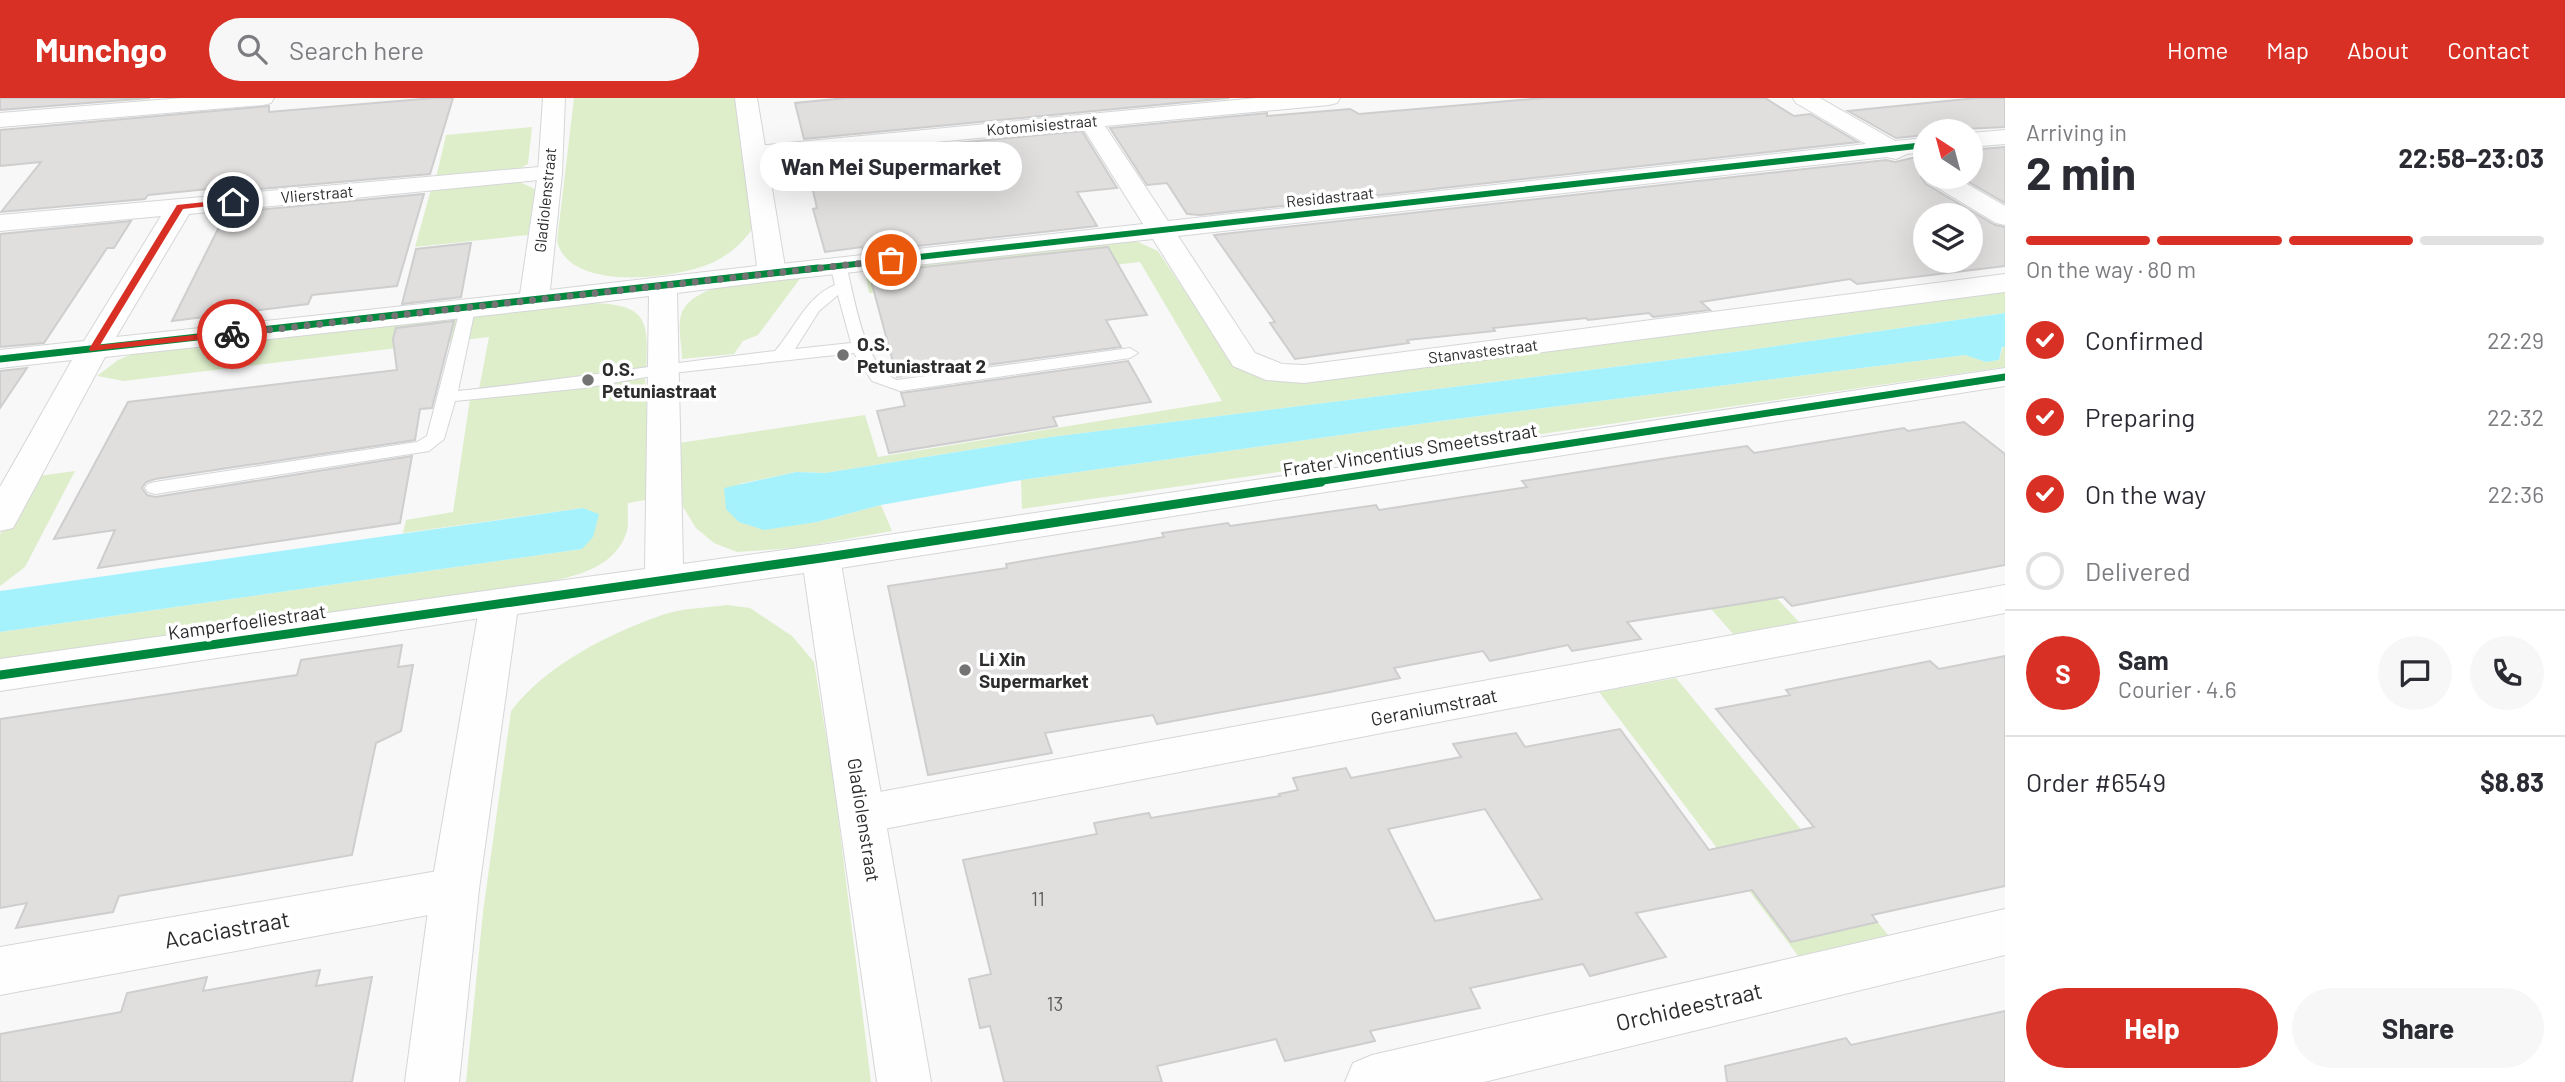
<!DOCTYPE html>
<meta charset="utf-8">
<style>
body{margin:0;font-family:Barlow,sans-serif;background:#f7f7f7;color:#2b2b33;height:100vh;display:flex;flex-direction:column;font-size:26px;white-space:nowrap}
*{box-sizing:border-box;margin:0}
p{font-size:23px;color:#7c7c81}
.icon{flex:none;width:38px;height:38px;fill:none;stroke:currentColor;stroke-width:2;stroke-linecap:round;stroke-linejoin:round}
.map{position:relative;flex:1;overflow:hidden}
.drawer{display:flex;flex-direction:column;background:#fff;width:560px}
.drawer>*{flex:none}
.needle{width:46px;rotate:324deg}
.controls{position:absolute;left:1913px;top:21px;display:grid;gap:14px}
.controls a{display:grid;place-items:center;width:70px;height:70px;border-radius:50%;background:#fff;box-shadow:0 7px 28px #0002;font-size:35px}
.pin{position:absolute;display:grid;place-items:center;width:60px;height:60px;color:#fff;margin:-30px;border:4px solid #fff;border-radius:50%;box-shadow:0 2px 7px #0007}
.courier{position:absolute;display:grid;place-items:center;width:70px;height:70px;margin:-35px;border:5px solid #d93025;border-radius:50%;background:#fff;color:#222;box-shadow:0 2px 9px #0007}
.bubble{position:absolute;height:49px;border-radius:24px;background:#fff;box-shadow:0 7px 28px #0002;font-size:23px;font-weight:700;line-height:49px;text-align:center}
.headline em{font-style:normal;font-weight:700}
.headline div{display:flex;flex-direction:column-reverse}
.headline{display:flex;align-items:center;justify-content:space-between;height:119px;padding:0 21px}
h1{font-size:46px;font-weight:700;line-height:52px}
.bar{display:grid;grid-template-columns:repeat(4,1fr);gap:10px 7px;align-content:center;height:84px;padding:0 21px}
.bar i{height:9px;border-radius:5px;background:#e1e1e2}
.bar .active{background:#d93025}
.bar p{grid-column:span 4}
.line{display:flex;align-items:center;gap:18px;padding:0 21px;border-top:2px solid #e1e1e2}
.line div{flex:1}
.round{display:grid;place-items:center;flex:none;width:74px;height:74px;border-radius:37px;background:#f7f7f7}
ol{padding:0 21px;list-style:none}
li{display:flex;align-items:center;gap:21px;height:77px}
li p{margin-inline-start:auto}
li .icon{padding:7px;border-radius:50%;background:#d93025;color:#fff;stroke-width:4}
li:last-child{color:#7c7c81}
li i{width:38px;height:38px;border:4px solid #e1e1e2;border-radius:50%}
.action{display:flex;gap:14px;margin-top:auto;padding:14px 21px}
.action a{flex:1;height:80px;border-radius:42px;background:#d93025;color:#fff;font-size:28px;font-weight:700;line-height:80px;text-align:center}
.action a+a{background:#f7f7f7;color:#2b2b33}
header{display:flex;align-items:center;gap:42px;box-sizing:border-box;height:98px;padding:0 35px;background:#d93025;color:#fff}
header strong{font-size:33px}
nav{display:flex;gap:38px;margin-inline-start:auto;font-size:24px}
.search{width:490px;height:63px;background:#f7f7f7;display:flex;align-items:center;gap:18px;box-sizing:border-box;padding:0 24px;border-radius:38px;color:#7c7c81;font-size:26px}
main{display:flex;flex:1;min-height:0}
.map>svg:first-child{display:block}
</style>
<header>
<strong>Munchgo</strong>
<div class="search"><svg class="icon" aria-label="search" viewBox="0 0 24 24"><circle cx="10" cy="10" r="6"/><path d="M15 15l6 6"/></svg>Search here</div>
<nav><a>Home</a><a>Map</a><a>About</a><a>Contact</a></nav>
</header>
<main>
<div class="map">
<svg width="2005" height="984" viewBox="0 0 2005 984">
<rect width="100%" height="100%" fill="#f8f8f9"/>
<!-- green -->
<g fill="#deeecb">
<path d="M 574,0 L 736,0 L 754,128 C 745,143 730,156 714,164 C 677,181 569,195 557,143 Z"/>
<path d="M 532,29 L 528,66 L 521,70 L 436,80 L 446,37 Z"/>
<path d="M 517,83 L 535,91 L 528,137 L 415,149 L 431,91 Z"/>
<path d="M 1122,142 L 1138,144 L 1158,153 L 1224,252 L 1254,274 L 2005,191 L 2005,215 L 1742,253 L 1051,339 L 825,375 L 796,374 L 739,386 L 739,424 L 764,431 L 817,424 L 881,407 L 892,433 L 796,450 L 737,454 L 714,445 L 696,430 L 683,409 L 679,345 L 865,317 L 878,359 L 1222,303 L 1140,164 L 869,195 L 865,172 Z"/>
<path d="M 802,178 L 758,237 L 743,243 L 734,256 L 682,261 C 682,247 676,224 683,212 C 700,181 771,182 802,178 Z"/>
<path d="M 590,205 C 647,206 649,221 646,273 L 479,291 L 489,239 L 124,283 L 97,278 L 118,262 L 137,254 Z"/>
<path d="M 2003,249 L 2005,249 L 2005,269 L 1022,411 L 1021,382 L 1448,322 L 1965,257 L 1986,264 L 1999,262 Z"/>
<path d="M 645,280 L 651,401 L 628,405 C 627,414 629,424 627,433 C 614,478 552,483 515,489 L 0,563 L 0,534 L 582,451 L 583,410 L 403,435 L 406,422 L 453,414 L 470,301 Z"/>
<path d="M 75,373 L 25,469 L 0,488 L 0,436 L 14,421 L 38,378 Z"/>
<path d="M 1726,446 L 1800,525 L 1733,536 L 1663,456 Z"/>
<path d="M 727,507 L 750,510 L 792,538 L 814,564 L 834,686 L 871,984 L 466,984 L 483,814 L 511,613 C 546,567 608,536 662,517 C 681,510 706,510 727,507 Z"/>
<path d="M 1676,580 L 1889,838 L 1799,859 L 1599,594 Z"/>
</g>
<!-- water -->
<g fill="#a5f2fd">
<path d="M 2005,215 L 2005,249 L 2002,249 L 1999,262 L 1986,264 L 1965,257 L 1448,322 L 1021,382 L 881,407 L 817,424 L 764,432 L 739,424 L 726,411 L 724,390 L 796,374 L 825,375 L 1051,339 L 1742,253 Z"/>
<path d="M 583,410 L 599,416 L 593,439 L 582,451 L 0,534 L 0,493 Z"/>
</g>
<!-- building -->
<g fill="#e1dede" stroke="#cecece" stroke-width="2" fill-rule="evenodd">
<path d="M 0,0 L 150,0 L 0,12 Z"/>
<path d="M 434,0 L 453,0 L 430,76 L 236,93 L 239,88 L 148,97 L 145,101 L 1,114 L 41,64 L 0,68 L 0,32 L 269,8 L 269,14 Z"/>
<path d="M 846,0 L 1229,0 L 804,41 L 795,5 Z"/>
<path d="M 1543,0 L 1765,0 L 1794,18 L 1810,16 L 1858,44 L 1200,117 L 1187,116 L 1167,85 L 1147,87 L 1110,30 L 1267,15 L 1267,18 L 1350,11 L 1359,16 Z"/>
<path d="M 1976,0 L 2005,0 L 2005,29 L 1925,33 L 1925,37 L 1896,40 L 1848,13 Z"/>
<path d="M 1082,33 L 1117,90 L 1077,94 L 1097,128 L 864,154 L 862,149 L 825,154 L 813,111 L 817,110 L 807,67 L 811,67 L 808,59 Z"/>
<path d="M 2005,49 L 2005,105 L 1960,79 L 1970,79 L 1970,52 Z"/>
<path d="M 1925,57 L 1925,76 L 1921,79 L 1926,86 L 1995,127 L 2005,129 L 2005,168 L 1857,186 L 1850,181 L 1701,204 L 1710,212 L 1653,219 L 1649,215 L 1588,222 L 1586,220 L 1493,230 L 1495,233 L 1407,242 L 1409,245 L 1295,261 L 1270,225 L 1275,224 L 1214,137 L 1886,62 L 1895,64 ZM 1925,117 L 1970,117 L 1970,163 L 1925,163 Z"/>
<path d="M 424,96 L 397,188 L 312,197 L 308,206 L 172,223 L 226,115 Z"/>
<path d="M 131,123 L 114,150 L 107,150 L 44,245 L 0,249 L 0,136 Z"/>
<path d="M 471,145 L 461,199 L 402,206 L 416,151 Z"/>
<path d="M 1108,149 L 1147,217 L 1106,222 L 1121,249 L 897,279 L 869,175 Z"/>
<path d="M 454,223 L 432,310 L 420,311 L 415,342 L 155,381 L 146,384 L 142,390 L 147,397 L 155,399 L 412,358 L 400,425 L 98,470 L 115,432 L 54,441 L 128,304 L 397,272 L 393,241 L 396,230 Z"/>
<path d="M 1128,263 L 1151,304 L 1053,319 L 1057,328 L 889,355 L 877,313 L 905,308 L 901,295 Z"/>
<path d="M 27,270 L 0,310 L 0,273 Z"/>
<path d="M 1964,324 L 2005,356 L 2005,467 L 1792,508 L 1783,499 L 1627,524 L 1641,541 L 1572,553 L 1568,547 L 1490,563 L 1483,553 L 1394,570 L 1400,580 L 1325,595 L 1157,626 L 1153,617 L 1045,635 L 1052,655 L 928,677 L 888,488 L 1007,470 L 1006,466 L 1164,439 L 1162,435 L 1228,425 L 1230,428 L 1376,407 L 1379,412 L 1527,389 L 1522,383 L 1661,361 L 1747,348 L 1754,355 L 1904,330 L 1908,333 Z"/>
<path d="M 402,547 L 398,569 L 413,567 L 401,633 L 376,645 L 352,757 L 119,798 L 113,814 L 16,830 L 27,805 L 0,810 L 0,621 L 297,577 L 301,562 Z"/>
<path d="M 2005,558 L 2005,788 L 1872,817 L 1877,824 L 1791,844 L 1752,792 L 1636,815 L 1666,859 L 1590,878 L 1583,866 L 1470,890 L 1480,910 L 1370,933 L 1375,943 L 1285,963 L 1276,941 L 1157,968 L 1162,984 L 1004,984 L 990,928 L 980,930 L 969,881 L 991,876 L 963,762 L 1097,736 L 1094,725 L 1149,715 L 1151,720 L 1280,698 L 1279,696 L 1298,692 L 1293,680 L 1346,670 L 1351,680 L 1461,659 L 1453,646 L 1516,635 L 1525,649 L 1620,631 L 1709,752 L 1814,729 L 1716,611 L 1790,597 L 1786,592 L 1930,563 L 1939,571 ZM 1485,711 L 1542,801 L 1435,823 L 1388,731 Z"/>
<path d="M 320,872 L 316,888 L 372,879 L 352,984 L 0,984 L 0,936 L 121,914 L 127,895 L 207,879 L 203,893 Z"/>
<path d="M 2005,913 L 2005,984 L 1727,984 L 1725,968 L 1846,940 L 1851,947 Z"/>
</g>
<g fill="none" stroke-linecap="round" stroke-linejoin="round">
<defs>
<path id="lane" d="M 838,162 L 846,167 C 855,200 863,268 897,282 L 1130,250 L 1138,255 L 1130,260 L 900,293 L 872,283 L 854,255 L 663,276 L 584,290 L 455,303 L 444,341 L 429,353 L 155,396 L 148,394 L 145,390 L 148,386 L 155,384 L 417,344 L 427,338 L 461,208 L 473,208 L 475,211 L 458,293 C 564,282 669,265 775,253 C 796,229 805,200 835,187 L 830,167 ZM 838,197 L 851,245 L 795,251 L 819,213 Z"/>
<g id="street">
<path d="M 182,0 L 274,0 L 271,5 L 263,7 L 0,29 L 0,15 Z"/>
<path d="M 1257,0 L 1340,0 L 1337,5 L 1329,7 L 1105,28 L 1168,123 L 1866,46 L 1796,5 L 1793,0 L 1820,0 L 1895,43 L 1925,40 L 1925,54 L 1907,56 L 1896,61 L 1886,59 L 1178,138 L 1255,255 L 1282,266 L 1304,267 L 2005,176 L 2005,194 L 1304,285 L 1266,282 L 1233,268 L 1153,141 L 772,183 L 762,181 L 758,175 L 762,169 L 772,167 L 1143,126 L 1083,30 L 755,61 L 746,59 L 743,54 L 746,49 Z"/>
<path d="M 2005,32 L 2005,46 L 1970,49 L 1970,35 Z"/>
<path d="M 550,68 L 559,70 L 562,75 L 559,80 L 189,116 L 116,239 L 534,194 L 544,197 L 549,203 L 544,209 L 534,212 L 105,259 L 18,421 L 13,430 L 0,433 L 0,389 L 72,262 L 0,270 L 0,252 L 84,243 L 161,118 L 0,133 L 0,117 Z"/>
<path d="M 1924,79 L 1955,79 L 2005,108 L 2005,127 L 1996,125 L 1928,84 Z"/>
<path d="M 2005,270 L 2005,288 L 821,473 L 808,469 L 802,460 L 808,451 L 821,447 Z"/>
<path d="M 2005,487 L 2005,515 L 863,735 L 847,730 L 840,716 L 847,702 L 863,697 Z"/>
<path d="M 499,491 L 513,495 L 518,505 L 513,515 L 0,593 L 0,561 Z"/>
<path d="M 455,770 L 472,776 L 479,791 L 472,806 L 455,812 L 0,897 L 0,849 Z"/>
<path d="M 2005,811 L 2005,857 L 1484,984 L 1345,984 L 1353,965 L 1372,957 Z"/>
</g>
<path id="secondary" d="M 543,0 L 565,0 L 562,75 L 550,192 L 757,168 L 735,0 L 757,0 L 786,175 L 782,181 L 772,183 L 677,195 L 683,466 L 821,447 L 834,451 L 840,460 L 931,984 L 877,984 L 804,475 L 517,516 L 479,791 L 459,984 L 405,984 L 431,791 L 480,505 L 485,495 L 499,491 L 645,471 L 649,198 L 534,212 L 524,209 L 519,203 L 538,75 Z"/>
</defs>
<!-- lane casing -->
<use href="#lane" stroke="#d5d6d7" stroke-width="2"/>
<!-- street casing -->
<use href="#street" stroke="#d5d6d7" stroke-width="2"/>
<!-- secondary casing -->
<use href="#secondary" stroke="#d5d6d7" stroke-width="2"/>
<!-- lane -->
<use href="#lane" fill="#fefefe" fill-rule="evenodd"/>
<!-- street -->
<use href="#street" fill="#fefefe" fill-rule="evenodd"/>
<!-- secondary -->
<use href="#secondary" fill="#fefefe" fill-rule="evenodd"/>
<defs>
<path id="cycleway-far2" d="M 802,172 L 1925,47"/>
<g id="cycleway-far1">
<path d="M 0,261 L 818,170"/>
<path d="M 1310,385 L 2005,279"/>
</g>
<path id="cycleway" d="M 0,577 L 821,460 L 1321,384"/>
</defs>
<!-- cycleway-far2 casing -->
<use href="#cycleway-far2" stroke="#fff" stroke-width="9"/>
<!-- cycleway-far1 casing -->
<use href="#cycleway-far1" stroke="#fff" stroke-width="10"/>
<!-- cycleway casing -->
<use href="#cycleway" stroke="#fff" stroke-width="13"/>
<!-- cycleway-far2 -->
<use href="#cycleway-far2" stroke="#00873e" stroke-width="6"/>
<!-- cycleway-far1 -->
<use href="#cycleway-far1" stroke="#00873e" stroke-width="7"/>
<!-- cycleway -->
<use href="#cycleway" stroke="#00873e" stroke-width="9"/>
</g>
<!-- route -->
<path fill="#d93025" d="M 233,101 L 236,105 L 183,111 L 100,247 L 232,233 L 235,234 L 235,238 L 90,253 L 89,251 L 177,107 Z"/>
<g fill="none" stroke-linecap="round" stroke-linejoin="round">
<!-- done -->
<path stroke="#737374" stroke-width="7" stroke-dasharray="0 12.6" d="M 232,236 L 891,162"/>
</g>
<!-- markers -->
<g fill="#737374" stroke="#fff" stroke-width="2.5">
<circle cx="843" cy="257" r="7"/>
<circle cx="588" cy="282" r="7"/>
<circle cx="965" cy="572" r="7"/>
</g>
<g text-anchor="middle" stroke-width="7" stroke-linejoin="round" paint-order="stroke">
<!-- far-street labels -->
<g font-size="16" fill="#2c2c2d" stroke="#fff">
<text transform="translate(1042 27) rotate(-5)" y="6">Kotomisiestraat</text>
<text transform="translate(317 96) rotate(-5)" y="6">Vlierstraat</text>
<text transform="translate(1330 99) rotate(-6)" y="6">Residastraat</text>
<text transform="translate(545 102) rotate(-84)" y="6">Gladiolenstraat</text>
<text transform="translate(1483 253) rotate(-7)" y="6">Stanvastestraat</text>
</g>
<!-- poi labels -->
<g font-size="19" font-weight="bold" fill="#2c2c2d" stroke="#fff" text-anchor="start">
<text x="857" y="253">O.S.<tspan x="857" dy="22">Petuniastraat 2</tspan></text>
<text x="602" y="278">O.S.<tspan x="602" dy="22">Petuniastraat</tspan></text>
<text x="979" y="568">Li Xin<tspan x="979" dy="22">Supermarket</tspan></text>
</g>
<!-- street labels -->
<g font-size="19" fill="#2c2c2d" stroke="#fff">
<text transform="translate(1410 352) rotate(-9)" y="7">Frater Vincentius Smeetsstraat</text>
<text transform="translate(247 524) rotate(-8)" y="7">Kamperfoeliestraat</text>
<text transform="translate(1434 609) rotate(-11)" y="7">Geraniumstraat</text>
<text transform="translate(864 722) rotate(81)" y="7">Gladiolenstraat</text>
</g>
<!-- near-number labels -->
<g font-size="19" fill="#5d5c5d">
<text x="1038" y="808">11</text>
<text x="1055" y="913">13</text>
</g>
<!-- near-street labels -->
<g font-size="23" fill="#2c2c2d" stroke="#fff">
<text transform="translate(227 832) rotate(-10)" y="8">Acaciastraat</text>
<text transform="translate(1689 909) rotate(-13)" y="8">Orchideestraat</text>
</g>
</g>
</svg>
<div class="controls">
<a><svg class="needle" viewBox="-14 -14 28 28"><path d="M0-13l5 13h-10z" fill="#e53935"/><path d="M0 13l5-13h-10z" fill="#7c7c81"/></svg></a>
<a><svg class="icon" aria-label="layers" viewBox="0 0 24 24"><path d="M12 4l9 5-9 5-9-5zM3 14l9 5 9-5"/></svg></a>
</div>
<div class="pin" style="left:891px;top:162px;background:#ea580c"><svg class="icon" aria-label="bag" viewBox="0 0 24 24"><path d="M5 8h14l-1 12H6zM9 8a3 3 0 0 1 6 0"/></svg></div>
<div class="pin" style="left:233px;top:104px;background:#1f2937"><svg class="icon" aria-label="home" viewBox="0 0 24 24"><path d="M3 11l9-7 9 7M6 9v11h12V9"/></svg></div>
<div class="courier" style="left:232px;top:236px"><svg class="icon" aria-label="bike" viewBox="0 0 24 24"><circle cx="6" cy="16" r="4"/><circle cx="18" cy="16" r="4"/><path d="M6 16l4-8h5l3 8M10 8l3 8H6M13 5h3"/></svg></div>
<div class="bubble" style="left:760px;top:44px;width:262px">Wan Mei Supermarket</div>
</div>
<section class="drawer">
<div class="headline"><div><h1>2 min</h1><p>Arriving in</p></div><em>22:58–23:03</em></div>
<div class="bar"><i class="active"></i><i class="active"></i><i class="active"></i><i></i><p>On the way · 80 m</p></div>
<ol>
<li><svg class="icon" aria-label="check" viewBox="0 0 24 24"><path d="M5 12l5 5 9-10"/></svg>Confirmed<p>22:29</p></li>
<li><svg class="icon" aria-label="check" viewBox="0 0 24 24"><path d="M5 12l5 5 9-10"/></svg>Preparing<p>22:32</p></li>
<li><svg class="icon" aria-label="check" viewBox="0 0 24 24"><path d="M5 12l5 5 9-10"/></svg>On the way<p>22:36</p></li>
<li><i></i>Delivered</li>
</ol>
<div class="line" style="height:126px"><b class="round" style="background:#d93025;color:#fff">S</b><div><b>Sam</b><p>Courier · 4.6</p></div><a class="round"><svg class="icon" aria-label="chat" viewBox="0 0 24 24"><path d="M4 5h16v11H9l-5 4z"/></svg></a><a class="round"><svg class="icon" aria-label="phone" viewBox="0 0 24 24"><path d="M5 4h4l2 5-3 2q2 4 5 5l2-3 5 2v4C11 20 4 13 5 4z"/></svg></a></div>
<div class="line" style="height:91px"><div>Order #6549</div><b>$8.83</b></div>
<div class="action"><a>Help</a><a>Share</a></div>
</section>
</main>
